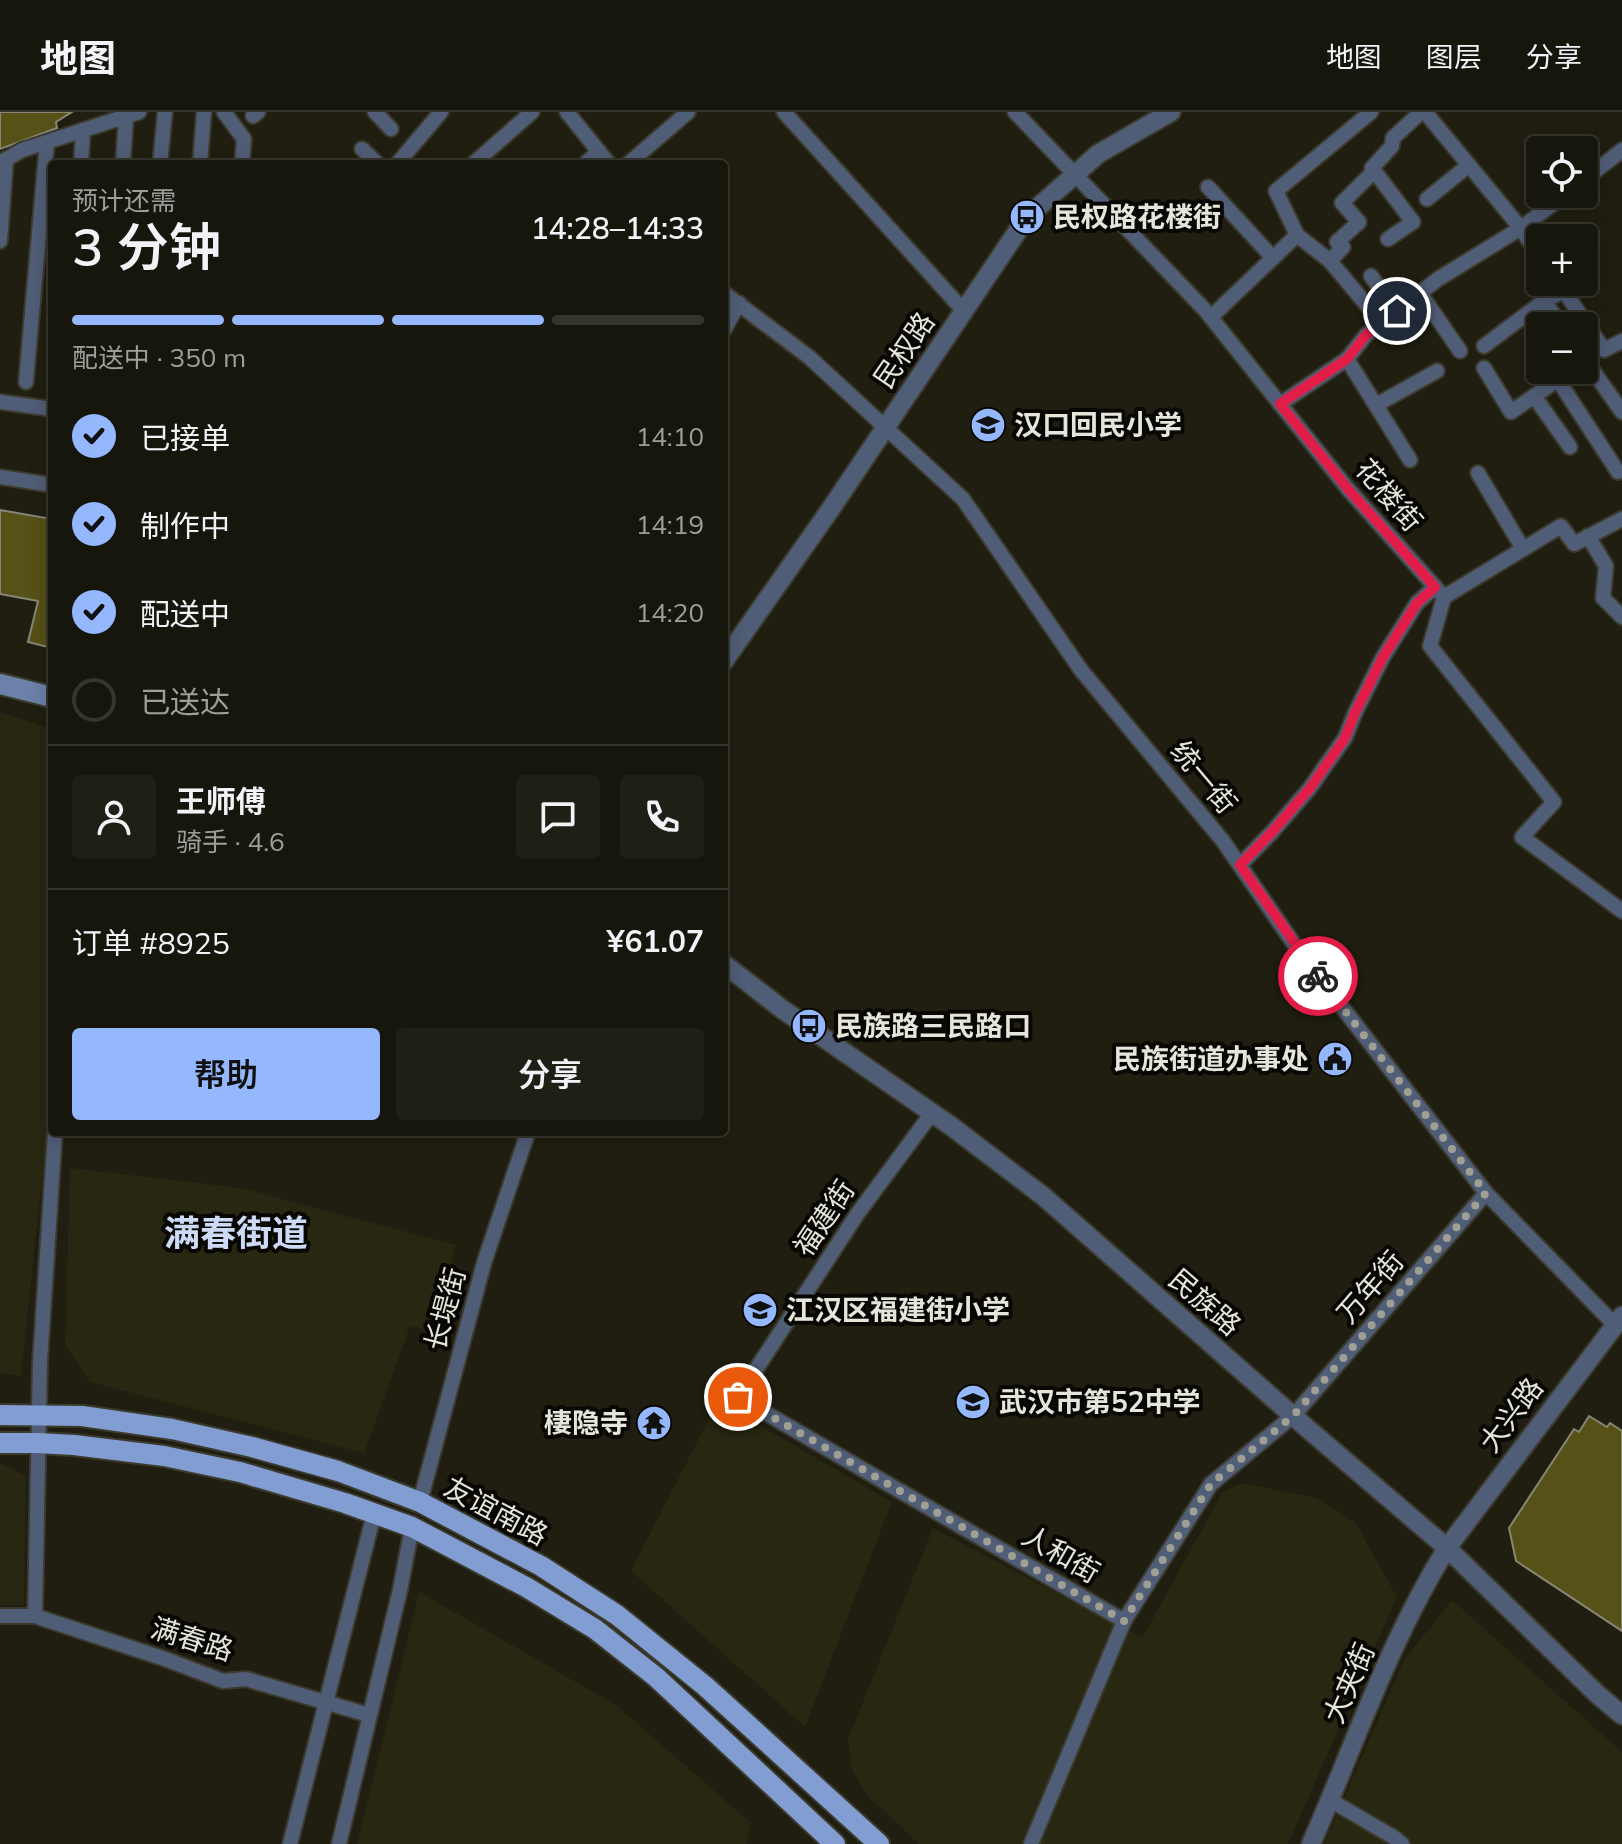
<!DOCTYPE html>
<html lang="zh">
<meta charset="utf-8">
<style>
body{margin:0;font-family:Mulish,"Noto Sans SC",sans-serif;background:#201f15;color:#f1f3f6;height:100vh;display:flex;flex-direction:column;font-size:30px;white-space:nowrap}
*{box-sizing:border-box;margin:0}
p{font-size:26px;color:#9e9f9d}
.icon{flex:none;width:44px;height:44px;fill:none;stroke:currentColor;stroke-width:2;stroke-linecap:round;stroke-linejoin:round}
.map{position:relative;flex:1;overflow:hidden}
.sheet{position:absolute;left:48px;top:48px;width:680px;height:976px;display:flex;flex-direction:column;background:#17160c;border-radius:8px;box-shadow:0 4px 20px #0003,0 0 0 2px #36352d}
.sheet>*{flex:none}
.tools{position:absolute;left:1526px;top:24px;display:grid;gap:16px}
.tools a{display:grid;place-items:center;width:72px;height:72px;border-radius:8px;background:#17160c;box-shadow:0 4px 20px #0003,0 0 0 2px #36352d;font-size:40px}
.pin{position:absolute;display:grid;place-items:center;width:68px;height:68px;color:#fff;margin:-34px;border:4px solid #fff;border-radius:50%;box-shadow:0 2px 8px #0007}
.courier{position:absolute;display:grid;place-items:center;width:80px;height:80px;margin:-40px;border:6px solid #e11d48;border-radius:50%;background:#fff;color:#222;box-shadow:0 2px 10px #0007}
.overview em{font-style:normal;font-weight:600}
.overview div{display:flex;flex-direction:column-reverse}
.overview{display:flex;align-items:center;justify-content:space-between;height:136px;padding:0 24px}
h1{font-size:52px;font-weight:600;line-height:60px}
.bar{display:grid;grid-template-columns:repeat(4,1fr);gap:12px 8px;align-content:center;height:96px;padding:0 24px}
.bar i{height:10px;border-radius:6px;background:#36352d}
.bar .selected{background:#94b7fd}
.bar p{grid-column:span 4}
.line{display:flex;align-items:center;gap:20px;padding:0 24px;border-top:2px solid #36352d}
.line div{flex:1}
.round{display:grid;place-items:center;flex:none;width:84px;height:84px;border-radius:8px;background:#201f15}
ol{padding:0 24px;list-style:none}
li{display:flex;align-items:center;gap:24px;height:88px}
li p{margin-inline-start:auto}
li .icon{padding:8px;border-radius:50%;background:#94b7fd;color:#111;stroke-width:4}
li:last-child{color:#9e9f9d}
li i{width:44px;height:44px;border:4px solid #36352d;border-radius:50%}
.button{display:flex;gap:16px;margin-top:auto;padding:16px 24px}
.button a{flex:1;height:92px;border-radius:8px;background:#94b7fd;color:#111;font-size:32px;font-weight:600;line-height:92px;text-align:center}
.button a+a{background:#201f15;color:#f1f3f6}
header{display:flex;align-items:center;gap:48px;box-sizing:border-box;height:112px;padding:0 40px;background:#17160c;border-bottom:2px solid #36352d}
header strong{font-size:38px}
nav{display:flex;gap:44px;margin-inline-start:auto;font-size:28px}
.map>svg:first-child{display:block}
</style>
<header>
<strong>地图</strong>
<nav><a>地图</a><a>图层</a><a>分享</a></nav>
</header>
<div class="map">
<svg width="1622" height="1732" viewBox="0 0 1622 1732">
<rect width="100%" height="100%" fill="#1f1e10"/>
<!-- built -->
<g fill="#282712">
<path d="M 0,600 L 52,617 L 52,973 L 21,1264 L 0,1261 Z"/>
<path d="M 70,1056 L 241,1076 L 456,1133 L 433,1219 L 410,1214 L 364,1341 L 90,1270 L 65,1233 Z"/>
<path d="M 718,1289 L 892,1390 L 805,1615 L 631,1459 Z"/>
<path d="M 0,1351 L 26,1364 L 24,1493 L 0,1493 Z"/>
<path d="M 1241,1371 L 1317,1386 L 1355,1410 L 1397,1485 L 1288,1732 L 919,1732 L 869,1685 L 851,1656 L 848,1627 L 933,1416 L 1142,1526 L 1222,1381 Z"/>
<path d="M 419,1480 L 616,1593 L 751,1711 L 747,1732 L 357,1732 Z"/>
<path d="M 1452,1488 L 1622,1640 L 1622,1732 L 1324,1732 L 1404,1548 Z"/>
</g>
<!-- building -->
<g fill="#565116" stroke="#878676" stroke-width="2">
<path d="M 0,0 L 72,0 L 56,10 L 57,16 L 0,37 Z"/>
<path d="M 0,398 L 52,407 L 52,536 L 28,530 L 38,489 L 0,482 Z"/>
<path d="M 1589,1304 L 1607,1315 L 1610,1311 L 1622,1319 L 1622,1519 L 1516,1449 L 1509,1416 L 1574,1317 L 1579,1320 Z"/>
</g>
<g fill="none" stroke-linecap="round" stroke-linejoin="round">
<defs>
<g id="minor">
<path d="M 224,0 L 244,27 L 242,52"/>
<path d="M 375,0 L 391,17"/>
<path d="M 567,0 L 609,52"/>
<path d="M 784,0 L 964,199"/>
<path d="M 1015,0 L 1205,198 L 1348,377 L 1444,485"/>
<path d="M 1425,0 L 1515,109 L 1540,144"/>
<path d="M 253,4 L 258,0"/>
<path d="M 362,37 L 378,52"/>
<path d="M 0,51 L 22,38 L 139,0"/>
<path d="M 81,52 L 83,18"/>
<path d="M 123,52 L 126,4"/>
<path d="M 160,52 L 165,0"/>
<path d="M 200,52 L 204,0"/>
<path d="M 397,52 L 441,0"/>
<path d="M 473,52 L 532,0"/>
<path d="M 585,52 L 599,39"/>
<path d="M 628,52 L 688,0"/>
<path d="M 1584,68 L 1622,38"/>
<path d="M 1208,75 L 1273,146"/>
<path d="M 1427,87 L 1469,53"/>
<path d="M 1297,123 L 1330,149"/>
<path d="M 1388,127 L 1413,110 L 1372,56 L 1392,34 L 1393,26 L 1421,0"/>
<path d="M 0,129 L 6,47"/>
<path d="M 1371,164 L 1397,199"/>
<path d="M 1558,170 L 1604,238 L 1622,229"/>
<path d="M 724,181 L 809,245 L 963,387 L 1081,558 L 1223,729 L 1301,842 L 1486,1081 L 1615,1213"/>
<path d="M 1420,181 L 1460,239"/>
<path d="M 1544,189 L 1562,214"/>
<path d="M 1370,197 L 1330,149 L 1343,135 L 1337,130 L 1359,110 L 1342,91 L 1373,60"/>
<path d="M 1211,205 L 1297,123 L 1276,79 L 1371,0"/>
<path d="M 724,218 L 739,191"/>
<path d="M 1484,234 L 1544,189 L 1564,179"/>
<path d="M 1584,246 L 1622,300"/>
<path d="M 1347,247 L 1410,348"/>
<path d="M 1484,256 L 1511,300 L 1572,258"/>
<path d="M 1558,268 L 1618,360"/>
<path d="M 26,270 L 47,30"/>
<path d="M 1534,284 L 1570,335"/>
<path d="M 0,290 L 52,297"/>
<path d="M 1280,292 L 1347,247 L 1366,223 L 1438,167 L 1521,116 L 1566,82"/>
<path d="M 1376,293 L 1437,259"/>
<path d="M 1478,361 L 1523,437"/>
<path d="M 0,365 L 52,373"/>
<path d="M 1588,424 L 1606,454 L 1603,486 L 1622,505"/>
<path d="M 1444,485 L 1430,534 L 1554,690 L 1522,725 L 1622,799"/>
<path d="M 1444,485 L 1561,414 L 1574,432 L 1622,407"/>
<path d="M 1240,753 L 1273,719 L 1310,676 L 1321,660 L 1345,626 L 1355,601 L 1383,545 L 1417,491 L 1435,475"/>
<path d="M 932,1001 L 858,1101 L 738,1285 L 1124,1509 L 1211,1372 L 1294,1303 L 1486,1081"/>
<path d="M 420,1390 L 484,1151 L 528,1020"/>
<path d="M 0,1504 L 35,1504 L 165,1547 L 223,1569 L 246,1567 L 369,1603"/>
<path d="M 35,1504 L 40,1250 L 55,1020"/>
<path d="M 1330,1688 L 1395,1726 L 1402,1732"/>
<path d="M 290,1732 L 374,1402"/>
<path d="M 339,1732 L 400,1478 L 412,1415"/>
<path d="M 1031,1732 L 1124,1509"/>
</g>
<g id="tertiary">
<path d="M 724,549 L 830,398 L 1027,105 L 1098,42 L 1171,0"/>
<path d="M 724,852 L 782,897 L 951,1014 L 1043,1084 L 1308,1317 L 1447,1436 L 1597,1582 L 1622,1603"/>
<path d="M 1311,1732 C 1355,1632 1389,1529 1447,1436 L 1622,1204"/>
</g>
<path id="secondary" d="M 0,572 L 52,585"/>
<g id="primary">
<path d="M 0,1303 L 82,1304 L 172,1317 L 252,1335 L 338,1359 L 420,1390 L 541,1454 L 617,1503 L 705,1574 L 879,1732"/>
<path d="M 0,1331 L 37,1331 L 74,1333 L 164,1344 L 240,1360 L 345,1391 L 412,1415 L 526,1475 L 595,1517 L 656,1565 L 835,1732"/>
</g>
</defs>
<!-- minor casing -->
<use href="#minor" stroke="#3b3a2c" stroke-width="18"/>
<!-- tertiary casing -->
<use href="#tertiary" stroke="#3b3a2c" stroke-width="22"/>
<!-- secondary casing -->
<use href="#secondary" stroke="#3b3a2c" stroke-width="24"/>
<!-- primary casing -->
<use href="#primary" stroke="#3b3a2c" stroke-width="24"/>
<!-- minor -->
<use href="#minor" stroke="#505d76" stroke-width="14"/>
<!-- tertiary -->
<use href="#tertiary" stroke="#505d76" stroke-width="18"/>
<!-- secondary -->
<use href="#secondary" stroke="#6c81aa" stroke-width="20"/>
<!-- primary -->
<use href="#primary" stroke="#829dd2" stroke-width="20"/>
</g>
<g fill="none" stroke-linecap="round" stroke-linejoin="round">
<!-- done -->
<path stroke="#a09f94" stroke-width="8" stroke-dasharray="0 14.4" d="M 738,1285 L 1124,1509 L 1211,1372 L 1294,1303 L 1486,1081 L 1318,864"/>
<!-- route -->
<path stroke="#e11d48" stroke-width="10" d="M 1318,864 L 1240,753 L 1273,719 L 1310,676 L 1345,626 L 1355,601 L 1383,545 L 1417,491 L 1435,475 L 1348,377 L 1280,292 L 1347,247 L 1366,223 L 1397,199"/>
</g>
<!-- icons -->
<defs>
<symbol id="bus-disc" viewBox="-11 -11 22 22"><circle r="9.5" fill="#94b7fd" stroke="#080703"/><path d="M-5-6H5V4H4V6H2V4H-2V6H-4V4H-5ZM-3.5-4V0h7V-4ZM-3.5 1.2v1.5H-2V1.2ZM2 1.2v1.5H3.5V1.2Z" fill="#111"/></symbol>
<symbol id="school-disc" viewBox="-11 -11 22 22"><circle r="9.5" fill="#94b7fd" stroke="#080703"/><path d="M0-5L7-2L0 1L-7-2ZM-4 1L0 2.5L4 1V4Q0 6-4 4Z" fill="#111"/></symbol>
<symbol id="civic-disc" viewBox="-11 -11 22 22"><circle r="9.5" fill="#94b7fd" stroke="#080703"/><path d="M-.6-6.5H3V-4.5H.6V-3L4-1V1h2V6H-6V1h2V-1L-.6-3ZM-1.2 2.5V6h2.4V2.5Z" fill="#111"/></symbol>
<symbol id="temple-disc" viewBox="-11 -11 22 22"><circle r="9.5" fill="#94b7fd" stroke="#080703"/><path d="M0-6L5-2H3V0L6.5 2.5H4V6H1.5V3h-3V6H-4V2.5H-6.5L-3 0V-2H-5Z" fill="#111"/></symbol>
</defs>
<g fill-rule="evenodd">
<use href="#bus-disc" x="1007" y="85" width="40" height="40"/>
<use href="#school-disc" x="968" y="293" width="40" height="40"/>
<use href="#bus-disc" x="789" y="894" width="40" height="40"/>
<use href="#civic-disc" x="1315" y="927" width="40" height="40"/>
<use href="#school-disc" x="740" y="1178" width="40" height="40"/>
<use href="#school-disc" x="953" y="1270" width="40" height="40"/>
<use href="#temple-disc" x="634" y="1291" width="40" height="40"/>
</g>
<g text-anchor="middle" stroke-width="8" stroke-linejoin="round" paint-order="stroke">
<!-- poi labels -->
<g font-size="28" font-weight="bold" fill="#e5e5db" stroke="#080703" text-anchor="start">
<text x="1053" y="115">民权路花楼街</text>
<text x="1014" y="323">汉口回民小学</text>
<text x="835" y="924">民族路三民路口</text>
<text x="1309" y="957" text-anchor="end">民族街道办事处</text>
<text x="786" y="1208">江汉区福建街小学</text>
<text x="999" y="1300">武汉市第52中学</text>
<text x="628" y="1321" text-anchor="end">棲隐寺</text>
</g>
<!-- street labels -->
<g font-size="28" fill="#e5e5db" stroke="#080703">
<text transform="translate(904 238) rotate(-56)" y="10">民权路</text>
<text transform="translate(1389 383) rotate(49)" y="10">花楼街</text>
<text transform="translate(1204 665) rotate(50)" y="10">统一街</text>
<text transform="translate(824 1106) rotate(-56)" y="10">福建街</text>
<text transform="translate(1370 1175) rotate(-49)" y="10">万年街</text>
<text transform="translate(1205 1190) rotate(41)" y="10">民族路</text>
<text transform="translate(445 1197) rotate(-75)" y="10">长堤街</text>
<text transform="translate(1511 1303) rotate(-53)" y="10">大兴路</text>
<text transform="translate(496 1399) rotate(28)" y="10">友谊南路</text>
<text transform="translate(1061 1442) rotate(30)" y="10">人和街</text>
<text transform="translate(192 1527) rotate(17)" y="10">满春路</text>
<text transform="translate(1349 1571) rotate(-66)" y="10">大夹街</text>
</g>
<!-- district labels -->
<g font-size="36" font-weight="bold" fill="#ccdaf5" stroke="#080703">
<text x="236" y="1134">满春街道</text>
</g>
</g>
</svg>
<div class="tools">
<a><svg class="icon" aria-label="locate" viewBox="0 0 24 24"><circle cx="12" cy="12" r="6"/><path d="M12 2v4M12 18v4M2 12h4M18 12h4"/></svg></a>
<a>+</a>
<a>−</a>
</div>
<div class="pin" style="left:738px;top:1285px;background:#ea580c"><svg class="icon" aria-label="bag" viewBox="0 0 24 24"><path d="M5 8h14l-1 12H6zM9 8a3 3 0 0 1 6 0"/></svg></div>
<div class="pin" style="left:1397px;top:199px;background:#1f2937"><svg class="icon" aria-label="home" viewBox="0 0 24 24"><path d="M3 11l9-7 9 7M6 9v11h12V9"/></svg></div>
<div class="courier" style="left:1318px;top:864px"><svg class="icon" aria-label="bike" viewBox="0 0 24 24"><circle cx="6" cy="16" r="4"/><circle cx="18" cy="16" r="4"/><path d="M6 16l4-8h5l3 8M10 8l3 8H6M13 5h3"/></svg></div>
<section class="sheet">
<div class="overview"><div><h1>3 分钟</h1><p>预计还需</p></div><em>14:28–14:33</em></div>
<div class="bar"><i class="selected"></i><i class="selected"></i><i class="selected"></i><i></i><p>配送中 · 350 m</p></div>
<ol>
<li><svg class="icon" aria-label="check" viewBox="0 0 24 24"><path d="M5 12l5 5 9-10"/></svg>已接单<p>14:10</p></li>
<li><svg class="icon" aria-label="check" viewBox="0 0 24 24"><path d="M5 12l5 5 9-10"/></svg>制作中<p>14:19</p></li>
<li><svg class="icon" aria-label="check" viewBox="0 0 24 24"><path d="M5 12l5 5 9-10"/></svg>配送中<p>14:20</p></li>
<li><i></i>已送达</li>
</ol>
<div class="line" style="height:144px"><a class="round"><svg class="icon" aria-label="person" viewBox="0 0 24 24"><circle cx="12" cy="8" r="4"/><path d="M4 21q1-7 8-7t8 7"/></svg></a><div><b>王师傅</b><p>骑手 · 4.6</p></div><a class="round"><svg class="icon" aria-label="chat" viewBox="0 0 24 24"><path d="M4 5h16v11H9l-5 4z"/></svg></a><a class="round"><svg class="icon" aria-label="phone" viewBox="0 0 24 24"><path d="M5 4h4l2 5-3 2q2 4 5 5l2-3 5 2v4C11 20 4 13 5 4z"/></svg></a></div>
<div class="line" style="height:104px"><div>订单 #8925</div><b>¥61.07</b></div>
<div class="button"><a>帮助</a><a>分享</a></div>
</section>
</div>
